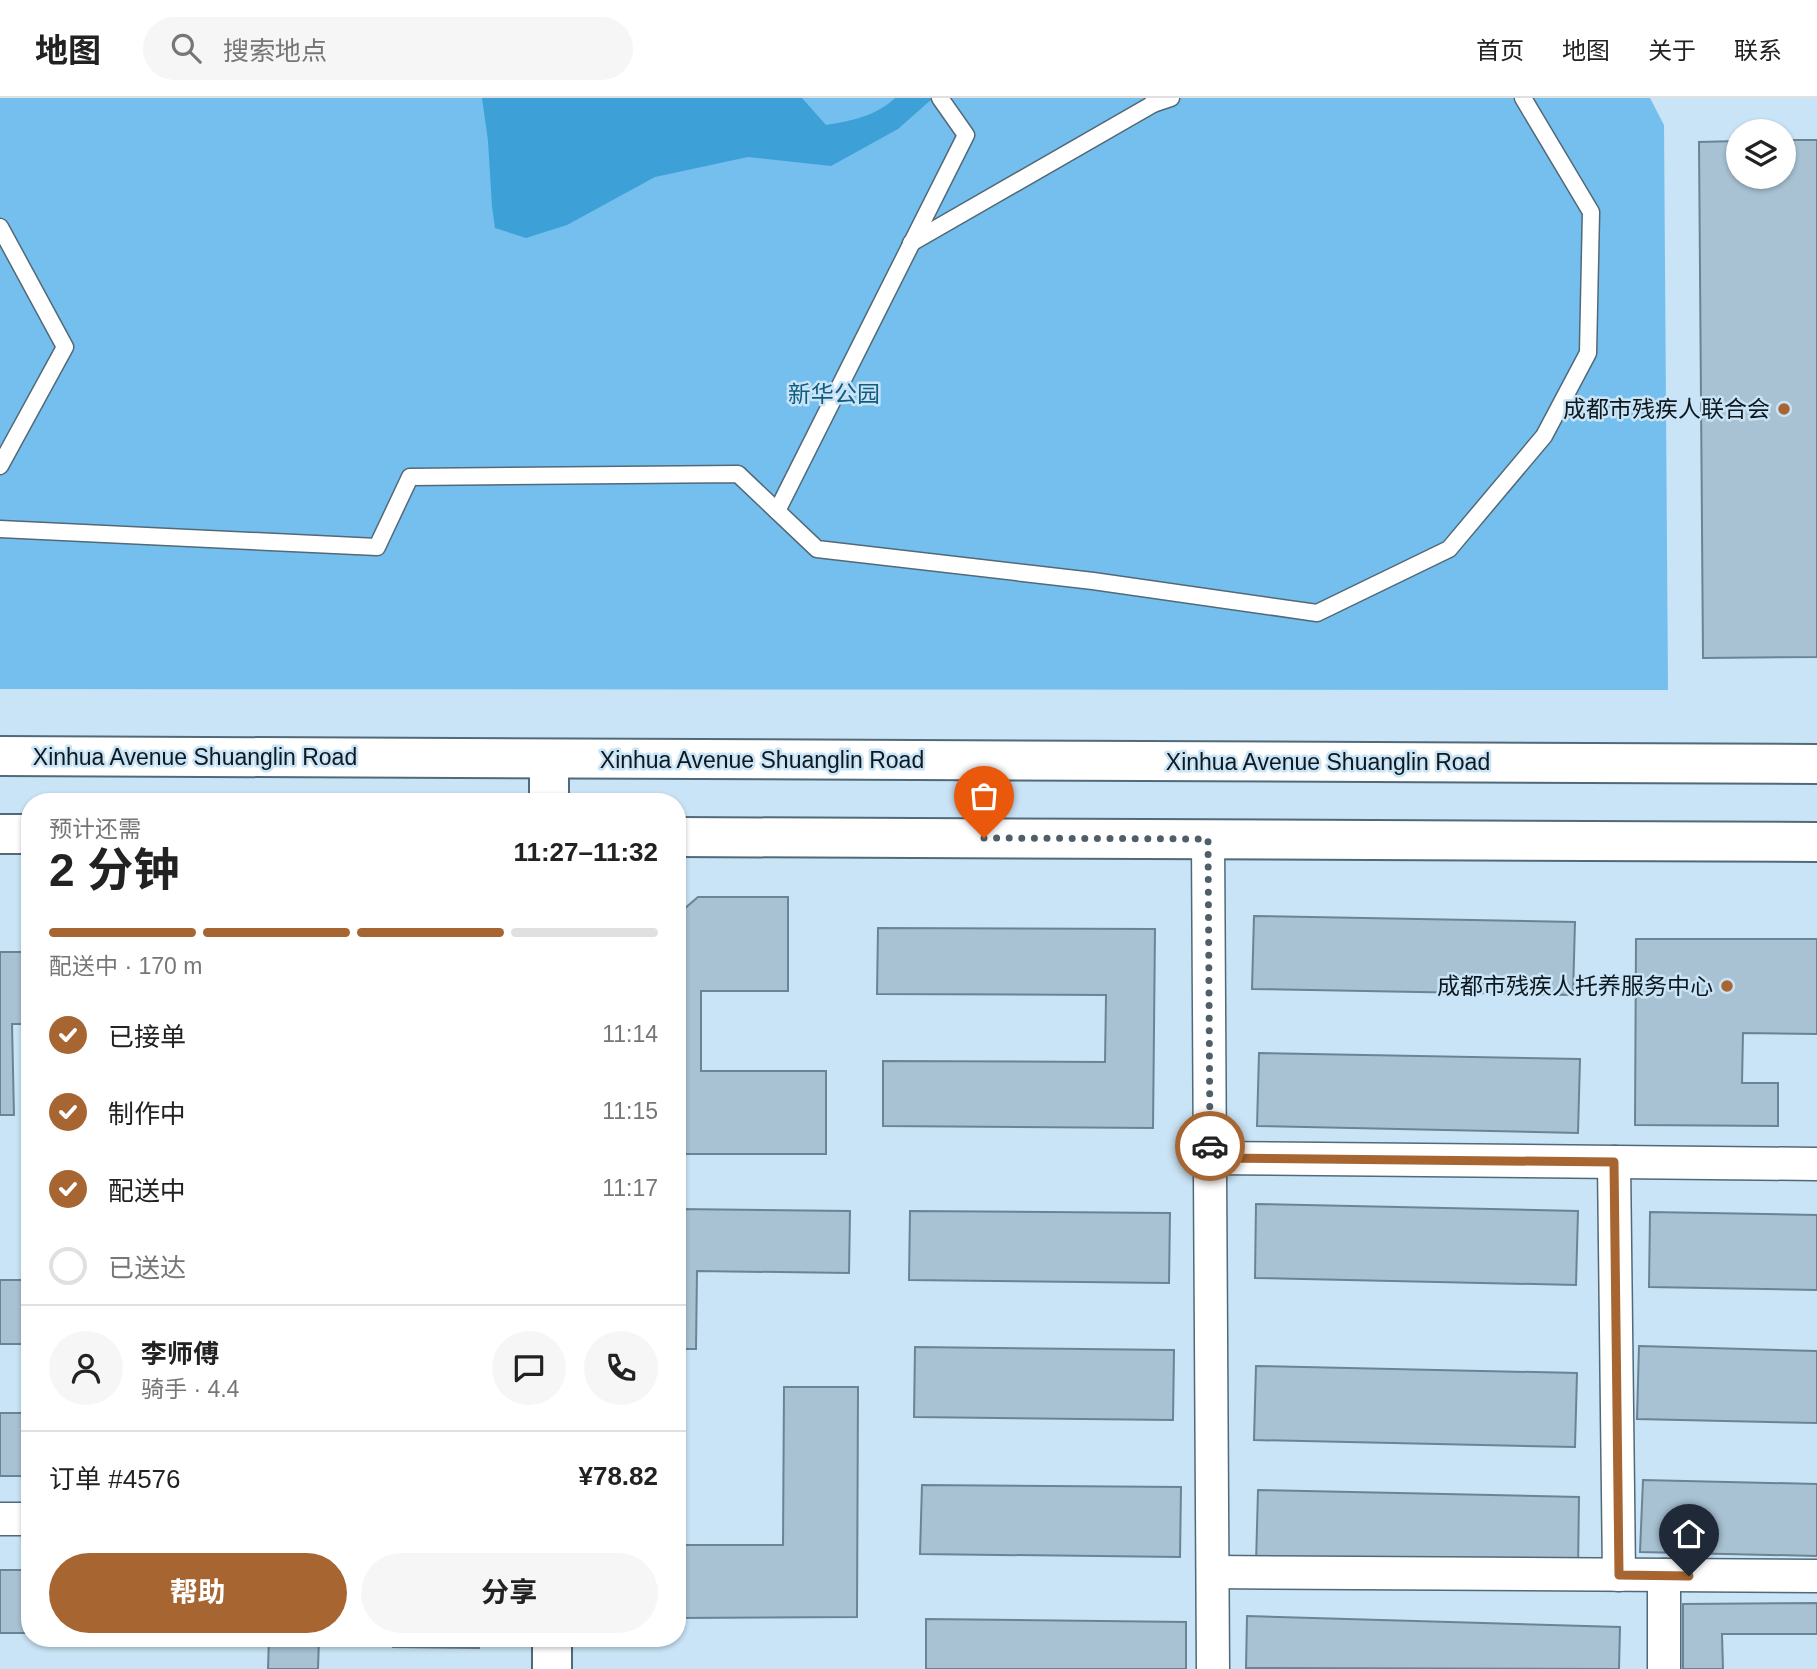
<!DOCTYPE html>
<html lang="zh">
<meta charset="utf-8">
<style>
body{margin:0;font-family:Arial,"Noto Sans SC",sans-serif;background:#f6f6f6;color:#222;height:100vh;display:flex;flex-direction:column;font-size:26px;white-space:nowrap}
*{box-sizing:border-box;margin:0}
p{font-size:23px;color:#767676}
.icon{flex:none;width:38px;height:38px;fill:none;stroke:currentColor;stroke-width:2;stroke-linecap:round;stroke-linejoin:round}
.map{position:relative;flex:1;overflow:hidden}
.sheet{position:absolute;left:21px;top:695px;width:665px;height:854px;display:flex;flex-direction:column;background:#fff;border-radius:28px;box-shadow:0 2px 5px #0004}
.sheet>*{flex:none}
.controls{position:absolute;left:1726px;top:21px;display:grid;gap:14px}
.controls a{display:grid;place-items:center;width:70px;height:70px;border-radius:50%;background:#fff;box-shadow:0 2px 5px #0004;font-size:35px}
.pin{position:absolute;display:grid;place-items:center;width:60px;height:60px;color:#fff;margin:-72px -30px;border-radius:50% 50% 50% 0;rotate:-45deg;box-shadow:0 0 7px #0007}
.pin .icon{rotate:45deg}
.courier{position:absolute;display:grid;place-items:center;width:70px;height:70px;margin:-35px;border:5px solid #a76531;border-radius:50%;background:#fff;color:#222;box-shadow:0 2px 9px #0007}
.summary em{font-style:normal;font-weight:700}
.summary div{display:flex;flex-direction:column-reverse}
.summary{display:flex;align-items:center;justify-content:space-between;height:119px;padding:0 28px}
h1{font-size:46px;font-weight:700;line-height:52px}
.bar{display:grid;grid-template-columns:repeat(4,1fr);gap:10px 7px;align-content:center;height:84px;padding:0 28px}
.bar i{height:9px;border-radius:5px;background:#e0e0e0}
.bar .current{background:#a76531}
.bar p{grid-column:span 4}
.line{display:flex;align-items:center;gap:18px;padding:0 28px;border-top:2px solid #e0e0e0}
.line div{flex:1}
.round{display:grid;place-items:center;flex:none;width:74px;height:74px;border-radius:37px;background:#f6f6f6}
ol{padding:0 28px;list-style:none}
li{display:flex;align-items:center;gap:21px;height:77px}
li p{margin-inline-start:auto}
li .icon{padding:7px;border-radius:50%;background:#a76531;color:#fff;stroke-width:4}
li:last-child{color:#767676}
li i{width:38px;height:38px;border:4px solid #e0e0e0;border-radius:50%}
.primary-button{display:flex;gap:14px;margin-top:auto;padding:14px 28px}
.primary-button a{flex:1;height:80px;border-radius:42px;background:#a76531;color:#fff;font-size:28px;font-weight:700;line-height:80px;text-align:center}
.primary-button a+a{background:#f6f6f6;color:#222}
header{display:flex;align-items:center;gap:42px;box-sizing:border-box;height:98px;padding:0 35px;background:#fff;border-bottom:2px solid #e0e0e0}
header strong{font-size:33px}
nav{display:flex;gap:38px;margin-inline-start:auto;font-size:24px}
.search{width:490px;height:63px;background:#f6f6f6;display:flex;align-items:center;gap:18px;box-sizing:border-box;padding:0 24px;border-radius:38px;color:#767676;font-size:26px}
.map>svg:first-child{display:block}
</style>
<header>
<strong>地图</strong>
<div class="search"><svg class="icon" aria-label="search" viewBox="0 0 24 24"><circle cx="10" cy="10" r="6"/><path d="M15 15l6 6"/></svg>搜索地点</div>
<nav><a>首页</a><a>地图</a><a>关于</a><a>联系</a></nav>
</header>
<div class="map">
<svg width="1817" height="1571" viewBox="0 0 1817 1571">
<rect width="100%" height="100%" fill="#c9e4f6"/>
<!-- green -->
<path fill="#74bfed" d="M 0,0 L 1650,0 L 1664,27 L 1668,592 L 0,591 Z"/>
<!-- water -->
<path fill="#3da1d8" d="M 482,0 L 802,0 L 826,27 C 851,23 876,18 895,0 L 933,0 L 898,31 L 831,68 L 748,59 L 655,79 L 567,127 L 526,140 L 495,130 L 492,109 L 488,43 Z"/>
<!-- building -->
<g fill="#a8c2d3" stroke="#6b8494" stroke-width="2">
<path d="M 1783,42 L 1817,42 L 1817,559 L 1703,560 L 1699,44 L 1738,43 L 1738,79 L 1783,79 Z"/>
<path d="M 698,799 L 788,799 L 788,893 L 701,893 L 701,973 L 826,973 L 826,1056 L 677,1056 L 677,817 Z"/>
<path d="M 1254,818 L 1575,824 L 1573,897 L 1252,891 Z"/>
<path d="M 878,830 L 1155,831 L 1153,1030 L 883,1028 L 883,963 L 1105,964 L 1106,897 L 877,896 Z"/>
<path d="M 1636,841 L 1817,841 L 1817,936 L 1743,935 L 1742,985 L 1778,985 L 1778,1028 L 1635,1027 Z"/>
<path d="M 0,854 L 30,854 L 30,926 L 12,926 L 14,1017 L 0,1017 Z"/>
<path d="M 1259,955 L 1580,961 L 1578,1035 L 1257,1028 Z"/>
<path d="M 1256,1106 L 1578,1113 L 1576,1187 L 1255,1180 Z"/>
<path d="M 677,1111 L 850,1113 L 849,1175 L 697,1173 L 696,1251 L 677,1251 Z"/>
<path d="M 910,1113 L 1170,1115 L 1169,1185 L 909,1182 Z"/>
<path d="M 1650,1114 L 1817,1117 L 1817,1192 L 1649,1189 Z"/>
<rect x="0" y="1182" width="30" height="64"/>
<path d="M 1639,1248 L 1817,1253 L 1817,1325 L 1637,1321 Z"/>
<path d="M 915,1249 L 1174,1252 L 1173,1322 L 914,1319 Z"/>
<path d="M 1256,1268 L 1577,1275 L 1575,1349 L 1254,1342 Z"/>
<path d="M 677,1277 L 680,1277 L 680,1447 L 783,1447 L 784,1289 L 858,1289 L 857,1519 L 677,1520 Z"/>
<rect x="0" y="1315" width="30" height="63"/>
<path d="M 1643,1382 L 1817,1386 L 1817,1458 L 1640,1454 Z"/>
<path d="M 922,1387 L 1181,1389 L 1180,1459 L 920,1456 Z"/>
<path d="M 1258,1392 L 1579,1399 L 1578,1472 L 1256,1466 Z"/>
<rect x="0" y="1472" width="30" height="63"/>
<path d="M 1817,1505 L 1817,1536 L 1722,1536 L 1723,1571 L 1683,1571 L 1683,1506 Z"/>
<path d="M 1247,1518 L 1620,1529 L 1619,1571 L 1246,1570 Z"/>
<path d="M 926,1521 L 1186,1524 L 1186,1571 L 926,1571 Z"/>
<path d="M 269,1540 L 319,1540 L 318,1571 L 268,1571 Z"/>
<path d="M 393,1540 L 479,1540 L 479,1550 L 393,1549 Z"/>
</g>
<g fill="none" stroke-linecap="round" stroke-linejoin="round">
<defs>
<g id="service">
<path d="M 1154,0 L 1153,6 L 1171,0"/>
<path d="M 0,129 L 65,249 L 0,368"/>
<path d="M 911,145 L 1153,6"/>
<path d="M 777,413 L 966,37 L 940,0"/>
<path d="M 0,431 L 377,449 L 410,379 L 738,376 L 817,451 L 1093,483 L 1317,515 L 1449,451 L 1544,338 L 1588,255 L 1591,114 L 1523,0"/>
</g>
<g id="minor">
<path d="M 1208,741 L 1213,1571"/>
<path d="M 1210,1060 L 1817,1066"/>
<path d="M 1614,1064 L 1619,1477"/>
<path d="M 0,1421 L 30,1421"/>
<path d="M 1213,1474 L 1817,1478"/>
<path d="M 1664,1477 L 1664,1571"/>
</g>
<g id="tertiary">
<path d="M 549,704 L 549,661"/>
<path d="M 552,1540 L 552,1571"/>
</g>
<g id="primary">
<path d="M 0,658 L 1817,666"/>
<path d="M 0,736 L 30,736"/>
<path d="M 677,739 L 1817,744"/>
</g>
</defs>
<!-- service casing -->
<use href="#service" stroke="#516978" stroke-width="19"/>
<!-- minor casing -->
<use href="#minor" stroke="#516978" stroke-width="35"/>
<!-- tertiary casing -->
<use href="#tertiary" stroke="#516978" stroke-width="42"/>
<!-- primary casing -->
<use href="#primary" stroke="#516978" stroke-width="42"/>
<!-- service -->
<use href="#service" stroke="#fff" stroke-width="16"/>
<!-- minor -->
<use href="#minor" stroke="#fff" stroke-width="32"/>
<!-- tertiary -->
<use href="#tertiary" stroke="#fff" stroke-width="38"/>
<!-- primary -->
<use href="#primary" stroke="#fff" stroke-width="38"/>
</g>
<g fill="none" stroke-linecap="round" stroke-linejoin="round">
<!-- done -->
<path stroke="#4f5f6a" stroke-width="7" stroke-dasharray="0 12.6" d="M 984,740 L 1208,741 L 1210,1048"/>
<!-- route -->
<path stroke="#a76531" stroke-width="9" d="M 1210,1048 L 1210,1060 L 1614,1064 L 1619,1477 L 1689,1478"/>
</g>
<!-- markers -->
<g fill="#a76531" stroke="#c9e4f6" stroke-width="2.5">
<circle cx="1784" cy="311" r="7"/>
<circle cx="1727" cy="888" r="7"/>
</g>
<g text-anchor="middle" stroke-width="5" stroke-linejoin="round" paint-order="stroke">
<!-- park labels -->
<g font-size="23" fill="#105b80" stroke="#c9e4f6">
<text x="834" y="304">新华公园</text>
</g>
<!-- poi labels -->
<g font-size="23" fill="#0e181e" stroke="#c9e4f6" text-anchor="end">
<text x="1770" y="319">成都市残疾人联合会</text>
<text x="1713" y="896">成都市残疾人托养服务中心</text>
</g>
<!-- street labels -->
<g font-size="23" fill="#0e181e" stroke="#c9e4f6">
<text x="195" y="667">Xinhua Avenue Shuanglin Road</text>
<text x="762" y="670">Xinhua Avenue Shuanglin Road</text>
<text x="1328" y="672">Xinhua Avenue Shuanglin Road</text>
</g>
</g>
</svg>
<div class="controls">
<a><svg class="icon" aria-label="layers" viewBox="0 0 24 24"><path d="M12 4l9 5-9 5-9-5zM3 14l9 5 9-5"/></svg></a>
</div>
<div class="pin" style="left:984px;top:740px;background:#ea580c"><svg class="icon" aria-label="bag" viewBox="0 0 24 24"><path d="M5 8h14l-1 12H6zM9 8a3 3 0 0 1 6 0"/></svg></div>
<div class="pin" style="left:1689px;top:1478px;background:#1f2937"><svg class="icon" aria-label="home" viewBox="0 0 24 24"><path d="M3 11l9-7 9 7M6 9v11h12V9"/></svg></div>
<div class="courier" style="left:1210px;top:1048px"><svg class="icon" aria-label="car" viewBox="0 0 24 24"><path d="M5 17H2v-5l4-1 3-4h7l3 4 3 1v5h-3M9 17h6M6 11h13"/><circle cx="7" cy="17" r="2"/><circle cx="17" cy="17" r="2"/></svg></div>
<section class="sheet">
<div class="summary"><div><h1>2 分钟</h1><p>预计还需</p></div><em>11:27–11:32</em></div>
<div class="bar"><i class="current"></i><i class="current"></i><i class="current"></i><i></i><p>配送中 · 170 m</p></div>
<ol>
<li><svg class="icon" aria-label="check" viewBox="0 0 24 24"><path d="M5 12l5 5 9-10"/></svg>已接单<p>11:14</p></li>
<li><svg class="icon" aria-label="check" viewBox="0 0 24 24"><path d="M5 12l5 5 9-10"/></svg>制作中<p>11:15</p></li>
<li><svg class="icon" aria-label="check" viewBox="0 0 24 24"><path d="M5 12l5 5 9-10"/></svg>配送中<p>11:17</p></li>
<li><i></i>已送达</li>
</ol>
<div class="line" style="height:126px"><a class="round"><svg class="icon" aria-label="person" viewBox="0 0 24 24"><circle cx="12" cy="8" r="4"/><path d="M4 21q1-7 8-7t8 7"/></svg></a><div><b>李师傅</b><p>骑手 · 4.4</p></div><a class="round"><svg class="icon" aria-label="chat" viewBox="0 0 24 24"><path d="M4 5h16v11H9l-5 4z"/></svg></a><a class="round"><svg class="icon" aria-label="phone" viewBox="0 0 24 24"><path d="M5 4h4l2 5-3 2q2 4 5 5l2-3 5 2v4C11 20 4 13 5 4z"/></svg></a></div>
<div class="line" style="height:91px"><div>订单 #4576</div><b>¥78.82</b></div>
<div class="primary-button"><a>帮助</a><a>分享</a></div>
</section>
</div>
